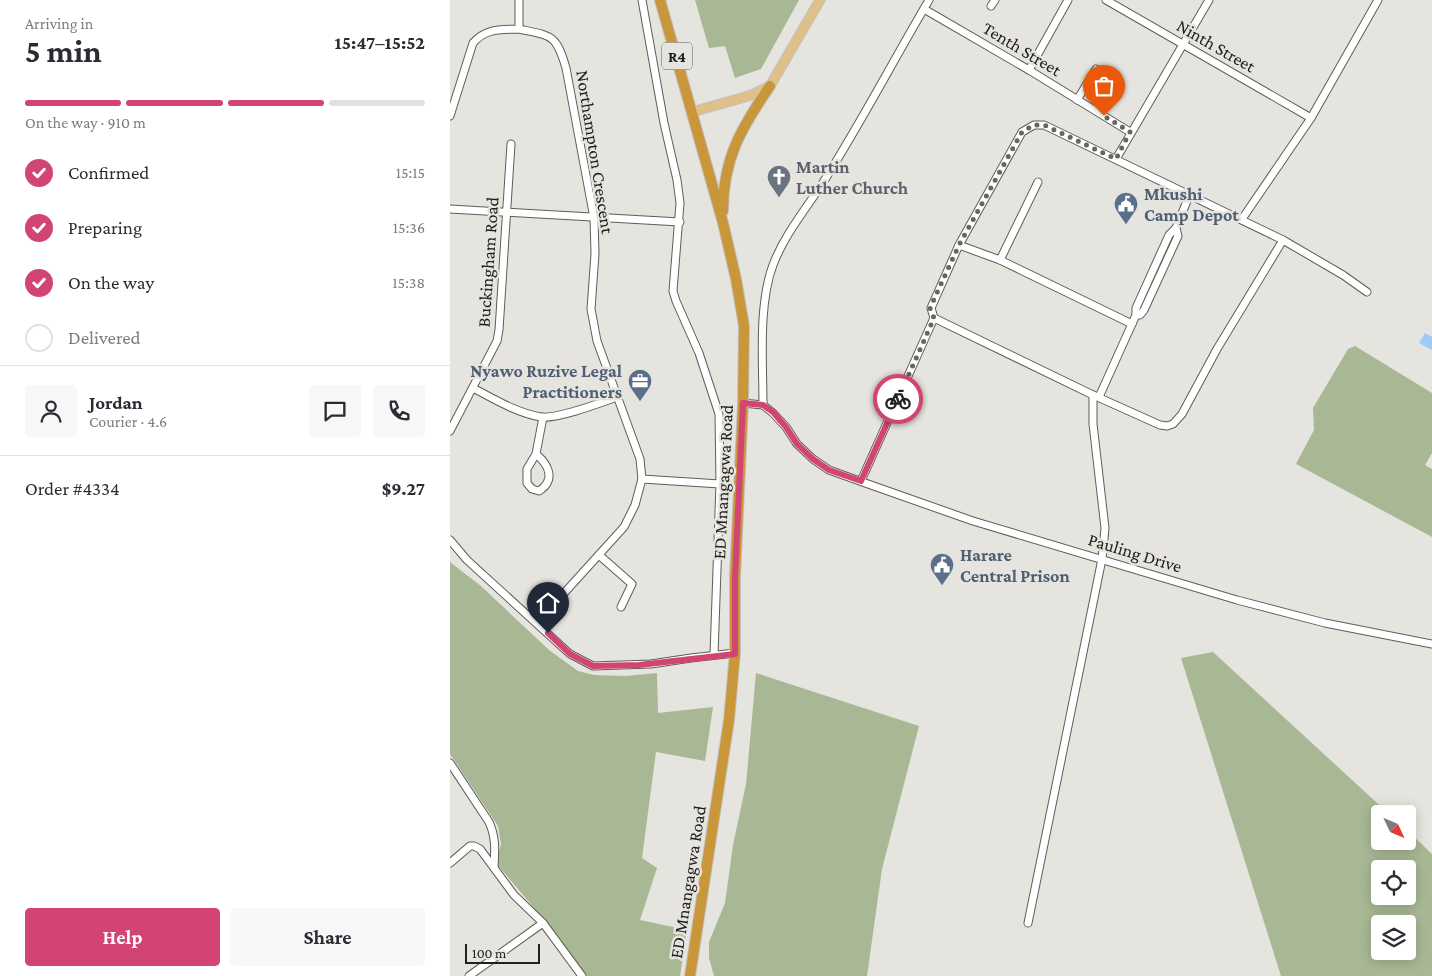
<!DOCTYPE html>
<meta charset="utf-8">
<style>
body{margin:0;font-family:"Crimson Pro",serif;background:#f7f7f7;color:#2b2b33;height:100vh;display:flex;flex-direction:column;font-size:19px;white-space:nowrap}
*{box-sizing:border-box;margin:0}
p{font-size:16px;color:#7c7c81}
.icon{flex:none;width:28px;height:28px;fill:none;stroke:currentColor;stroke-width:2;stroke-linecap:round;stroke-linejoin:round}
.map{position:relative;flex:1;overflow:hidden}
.panel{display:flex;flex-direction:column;background:#fff;width:450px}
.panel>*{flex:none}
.needle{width:32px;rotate:134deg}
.controls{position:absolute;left:921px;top:805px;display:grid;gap:10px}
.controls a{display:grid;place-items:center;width:45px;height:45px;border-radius:5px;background:#fff;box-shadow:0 2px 12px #0003;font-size:25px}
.scale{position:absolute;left:15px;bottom:12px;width:75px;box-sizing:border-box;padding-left:5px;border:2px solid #21201e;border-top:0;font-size:14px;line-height:18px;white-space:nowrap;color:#21201e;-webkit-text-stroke:4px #e6e4de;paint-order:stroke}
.pin{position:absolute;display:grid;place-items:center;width:42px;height:42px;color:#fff;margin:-51px -21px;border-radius:50% 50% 50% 0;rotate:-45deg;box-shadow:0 0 5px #0007}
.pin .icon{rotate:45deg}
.courier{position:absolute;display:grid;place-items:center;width:50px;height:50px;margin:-25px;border:4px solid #d24471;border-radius:50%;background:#fff;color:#222;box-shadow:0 1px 6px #0007}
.overview em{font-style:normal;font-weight:700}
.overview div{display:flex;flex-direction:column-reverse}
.overview{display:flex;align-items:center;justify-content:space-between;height:85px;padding:0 25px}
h1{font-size:32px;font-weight:700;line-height:38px}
.bar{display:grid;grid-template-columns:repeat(4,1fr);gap:8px 5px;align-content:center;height:60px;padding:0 25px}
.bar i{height:6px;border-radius:4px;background:#e1e1e2}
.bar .active{background:#d24471}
.bar p{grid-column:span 4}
.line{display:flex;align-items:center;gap:12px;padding:0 25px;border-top:1px solid #e1e1e2}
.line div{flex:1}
.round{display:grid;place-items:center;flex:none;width:52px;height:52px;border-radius:5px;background:#f7f7f7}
ol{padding:0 25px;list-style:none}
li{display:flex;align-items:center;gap:15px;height:55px}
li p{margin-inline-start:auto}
li .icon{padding:5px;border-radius:50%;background:#d24471;color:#fff;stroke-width:4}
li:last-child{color:#7c7c81}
li i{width:28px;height:28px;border:2px solid #e1e1e2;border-radius:50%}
.action{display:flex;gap:10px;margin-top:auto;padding:10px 25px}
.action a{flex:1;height:58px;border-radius:5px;background:#d24471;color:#fff;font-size:20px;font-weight:700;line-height:58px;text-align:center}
.action a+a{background:#f7f7f7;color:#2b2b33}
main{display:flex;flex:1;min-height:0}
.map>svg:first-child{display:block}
</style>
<main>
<section class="panel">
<div class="overview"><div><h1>5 min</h1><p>Arriving in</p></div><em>15:47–15:52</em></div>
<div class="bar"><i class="active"></i><i class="active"></i><i class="active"></i><i></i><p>On the way · 910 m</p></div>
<ol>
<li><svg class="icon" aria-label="check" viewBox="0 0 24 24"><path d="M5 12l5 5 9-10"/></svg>Confirmed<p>15:15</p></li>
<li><svg class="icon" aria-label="check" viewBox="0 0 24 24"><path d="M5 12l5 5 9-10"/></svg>Preparing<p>15:36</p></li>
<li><svg class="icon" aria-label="check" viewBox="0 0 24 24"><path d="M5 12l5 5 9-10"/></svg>On the way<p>15:38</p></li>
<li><i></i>Delivered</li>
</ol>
<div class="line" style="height:90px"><a class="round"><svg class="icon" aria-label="person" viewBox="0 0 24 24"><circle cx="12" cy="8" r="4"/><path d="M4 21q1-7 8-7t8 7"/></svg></a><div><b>Jordan</b><p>Courier · 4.6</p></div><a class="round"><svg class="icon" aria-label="chat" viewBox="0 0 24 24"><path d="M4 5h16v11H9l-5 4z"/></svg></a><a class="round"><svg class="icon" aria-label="phone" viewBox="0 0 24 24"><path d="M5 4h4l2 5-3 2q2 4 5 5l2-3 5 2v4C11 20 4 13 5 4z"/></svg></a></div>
<div class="line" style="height:65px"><div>Order #4334</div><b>$9.27</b></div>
<div class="action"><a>Help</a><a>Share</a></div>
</section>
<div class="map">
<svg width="982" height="976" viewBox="0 0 982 976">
<rect width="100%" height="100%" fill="#e6e4de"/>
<!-- green -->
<g fill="#a8b895" fill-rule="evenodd">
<path d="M 245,0 L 349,0 L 311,69 L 285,78 L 275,46 L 259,48 Z"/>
<path d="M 905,346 L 982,393 L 982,453 L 975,465 L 982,469 L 982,537 L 846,464 L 864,430 L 863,408 L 898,349 Z"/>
<path d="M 0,562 L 31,586 L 99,650 L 128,671 L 144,675 L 175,676 L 207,673 L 208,713 L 263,707 L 255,761 L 206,752 L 192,858 L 207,868 L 190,920 L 237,930 L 230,976 L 133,976 L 89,914 L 46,863 L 51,844 L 48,826 L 0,754 Z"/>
<path d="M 763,652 L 939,814 L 930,814 L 930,841 L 958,841 L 958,831 L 982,854 L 982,976 L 831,976 L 731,658 ZM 930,869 L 958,869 L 958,896 L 930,896 ZM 930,924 L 958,924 L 958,951 L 930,951 Z"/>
<path d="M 306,673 L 469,726 L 432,869 L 417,976 L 264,976 L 259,958 L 259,942 L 275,903 L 283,845 L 296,784 Z"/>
</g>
<!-- water -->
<path fill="#9fcaf4" d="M 975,333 L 982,337 L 982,350 L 969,343 Z"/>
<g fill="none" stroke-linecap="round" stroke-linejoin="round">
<defs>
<g id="minor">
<path d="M 192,0 L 214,123 L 227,180 L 230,203 L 223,291 L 226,301 L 249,353 L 269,414 L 270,484 L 264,655"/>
<path d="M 656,0 L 861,118"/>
<path d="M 541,6 L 545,0"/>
<path d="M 474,9 L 579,70 L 680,132"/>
<path d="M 69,29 C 102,36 106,34 116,68 L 144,218 L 145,254 L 141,309 L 147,341 L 190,459 L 192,479 L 185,505 L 174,527 L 87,623"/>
<path d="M 579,70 L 618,0"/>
<path d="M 627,100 L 646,69"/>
<path d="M 0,116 L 23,43 C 36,28 50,30 69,29 L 69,0"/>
<path d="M 666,159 L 759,0"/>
<path d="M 0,209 L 230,222"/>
<path d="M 792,219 L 861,118 L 928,0"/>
<path d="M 509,245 L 550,260 L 682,324"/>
<path d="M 550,260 L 588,182"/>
<path d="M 686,315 L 690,315 L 694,310 L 728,236 L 726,228"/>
<path d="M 484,318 L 643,395 L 710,425 L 717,426 L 723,424 L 732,414 L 767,349 L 833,240"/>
<path d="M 23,388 C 44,399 67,413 91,417 C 108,419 150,403 167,397"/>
<path d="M 649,397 L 686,315 L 686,308 L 719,235 L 726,228 L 739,196"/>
<path d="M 293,403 L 313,405 L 323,413 L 336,427 L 347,444 L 363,459 L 379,470 L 418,484 L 523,521 L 787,600 L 875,623 L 982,644"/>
<path d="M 313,405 C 313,363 308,305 323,265 C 336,230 363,201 382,168 C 416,113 446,56 479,0"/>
<path d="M 0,431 L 47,341 L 49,330 L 61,144"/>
<path d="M 86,454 C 99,465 106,480 89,491 L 82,489 L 77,483 L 77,469 L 86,454 L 93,417"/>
<path d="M 192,479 L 270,484"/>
<path d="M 411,481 L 484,318 L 481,308 L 509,245 L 572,132 L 584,125 L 594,125 L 833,240 L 893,275 L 917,292"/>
<path d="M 0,540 L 17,560 L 120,654 L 143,666 L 201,664 L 241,658 L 285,653"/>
<path d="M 149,555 L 182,584 L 171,607"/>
<path d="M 0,763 L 39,822 C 46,837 45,850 44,867"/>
<path d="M 0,863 L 20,846 L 24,846 L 30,849 L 64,895 L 93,923 L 132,976"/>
<path d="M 578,923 L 652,559 L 655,528 L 643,424 L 643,395"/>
<path d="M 19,976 L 93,923"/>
</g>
<path id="major" d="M 242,112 L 302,95 L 320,86 L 370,0"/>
<g id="highway">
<path d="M 210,0 L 273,223 L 286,279 L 294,326 L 293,403 L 285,577 L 285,653 L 279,720 L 240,976"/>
<path d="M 273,211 C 273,159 291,128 320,86"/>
</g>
</defs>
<!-- minor casing -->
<use href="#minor" stroke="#5e5d58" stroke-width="9"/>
<!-- major casing -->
<use href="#major" stroke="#c1c1c0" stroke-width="11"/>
<!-- highway casing -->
<use href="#highway" stroke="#c1c1c0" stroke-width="12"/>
<!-- minor -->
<use href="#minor" stroke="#fff" stroke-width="7"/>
<!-- major -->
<use href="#major" stroke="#dfc089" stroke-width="9"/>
<!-- highway -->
<use href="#highway" stroke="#c9963a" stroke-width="10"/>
</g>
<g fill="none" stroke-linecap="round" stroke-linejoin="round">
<!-- done -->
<path stroke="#666561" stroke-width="5" stroke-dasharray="0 9" d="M 448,399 L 484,318 L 480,308 L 509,245 L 572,132 L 584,125 L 594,125 L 666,159 L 680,132 L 654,116"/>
<!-- route -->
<path stroke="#d24471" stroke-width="6" d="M 98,633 L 120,654 L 143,666 L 189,665 L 285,654 L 285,578 L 293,403 L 313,405 L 323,412 L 336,427 L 347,444 L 363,459 L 379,470 L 411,481 L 448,399"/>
</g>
<!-- icons -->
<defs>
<symbol id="church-pin" viewBox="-11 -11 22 30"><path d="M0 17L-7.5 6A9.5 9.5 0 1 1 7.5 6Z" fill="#6b7280" stroke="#e6e4de"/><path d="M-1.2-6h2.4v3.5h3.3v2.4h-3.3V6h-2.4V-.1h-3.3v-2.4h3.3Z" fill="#fff"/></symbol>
<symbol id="civic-pin" viewBox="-11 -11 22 30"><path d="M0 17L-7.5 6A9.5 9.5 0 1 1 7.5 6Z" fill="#5c6f8a" stroke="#e6e4de"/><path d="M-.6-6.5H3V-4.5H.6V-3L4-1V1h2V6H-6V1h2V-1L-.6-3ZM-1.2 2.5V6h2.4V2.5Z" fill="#fff"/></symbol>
<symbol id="office-pin" viewBox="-11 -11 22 30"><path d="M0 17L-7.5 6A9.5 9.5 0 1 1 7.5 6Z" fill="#5c6f8a" stroke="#e6e4de"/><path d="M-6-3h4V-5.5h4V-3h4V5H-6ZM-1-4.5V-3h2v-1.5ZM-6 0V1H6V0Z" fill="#fff"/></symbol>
</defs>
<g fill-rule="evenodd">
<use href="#church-pin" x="315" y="163" width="28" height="38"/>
<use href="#civic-pin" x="662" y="190" width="28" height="38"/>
<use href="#office-pin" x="176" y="367" width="28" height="38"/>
<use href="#civic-pin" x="478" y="551" width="28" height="38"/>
</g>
<g text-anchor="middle" stroke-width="5" stroke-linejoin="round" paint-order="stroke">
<!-- shield labels -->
<rect fill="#e6e4de" stroke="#5c5b58" stroke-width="1" x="212" y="42.5" width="30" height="27" rx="4"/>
<g font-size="16" font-weight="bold" fill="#21201e">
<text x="227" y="62">R4</text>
</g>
<!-- street labels -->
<g font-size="18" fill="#21201e" stroke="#e6e4de">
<text transform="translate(766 46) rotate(30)" y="6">Ninth Street</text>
<text transform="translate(572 49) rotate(31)" y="6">Tenth Street</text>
<text transform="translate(145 152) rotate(81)" y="6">Northampton Crescent</text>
<text transform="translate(38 262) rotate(-86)" y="6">Buckingham Road</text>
<text transform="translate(273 482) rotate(-87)" y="6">ED Mnangagwa Road</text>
<text transform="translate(685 553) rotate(17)" y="6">Pauling Drive</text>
<text transform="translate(238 882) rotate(-81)" y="6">ED Mnangagwa Road</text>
</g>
<!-- worship labels -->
<g font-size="18" font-weight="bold" fill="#5b616d" stroke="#e6e4de" text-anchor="start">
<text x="346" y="173">Martin<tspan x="346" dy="21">Luther Church</tspan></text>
</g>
<!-- service labels -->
<g font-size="18" font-weight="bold" fill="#4e5e75" stroke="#e6e4de" text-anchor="start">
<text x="694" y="200">Mkushi<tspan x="694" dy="21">Camp Depot</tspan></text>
<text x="172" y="377" text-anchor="end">Nyawo Ruzive Legal<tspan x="172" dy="21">Practitioners</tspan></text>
<text x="510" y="561">Harare<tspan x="510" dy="21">Central Prison</tspan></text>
</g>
</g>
</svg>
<div class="controls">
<a><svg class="needle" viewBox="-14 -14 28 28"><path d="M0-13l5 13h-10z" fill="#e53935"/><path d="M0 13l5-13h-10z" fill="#7c7c81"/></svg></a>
<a><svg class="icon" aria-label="locate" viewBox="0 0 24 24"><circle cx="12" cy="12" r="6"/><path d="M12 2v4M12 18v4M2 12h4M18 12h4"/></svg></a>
<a><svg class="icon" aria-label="layers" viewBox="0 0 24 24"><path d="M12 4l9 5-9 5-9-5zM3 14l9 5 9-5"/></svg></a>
</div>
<div class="scale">100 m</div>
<div class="pin" style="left:654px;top:116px;background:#ea580c"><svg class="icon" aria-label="bag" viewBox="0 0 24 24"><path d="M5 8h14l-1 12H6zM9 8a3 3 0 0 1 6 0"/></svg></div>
<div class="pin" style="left:98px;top:633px;background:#1f2937"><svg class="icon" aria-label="home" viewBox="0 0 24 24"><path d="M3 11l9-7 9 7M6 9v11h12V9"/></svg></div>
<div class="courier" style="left:448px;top:399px"><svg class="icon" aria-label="bike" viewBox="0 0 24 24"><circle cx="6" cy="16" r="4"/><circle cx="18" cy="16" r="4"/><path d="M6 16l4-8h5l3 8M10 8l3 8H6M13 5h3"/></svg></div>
</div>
</main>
